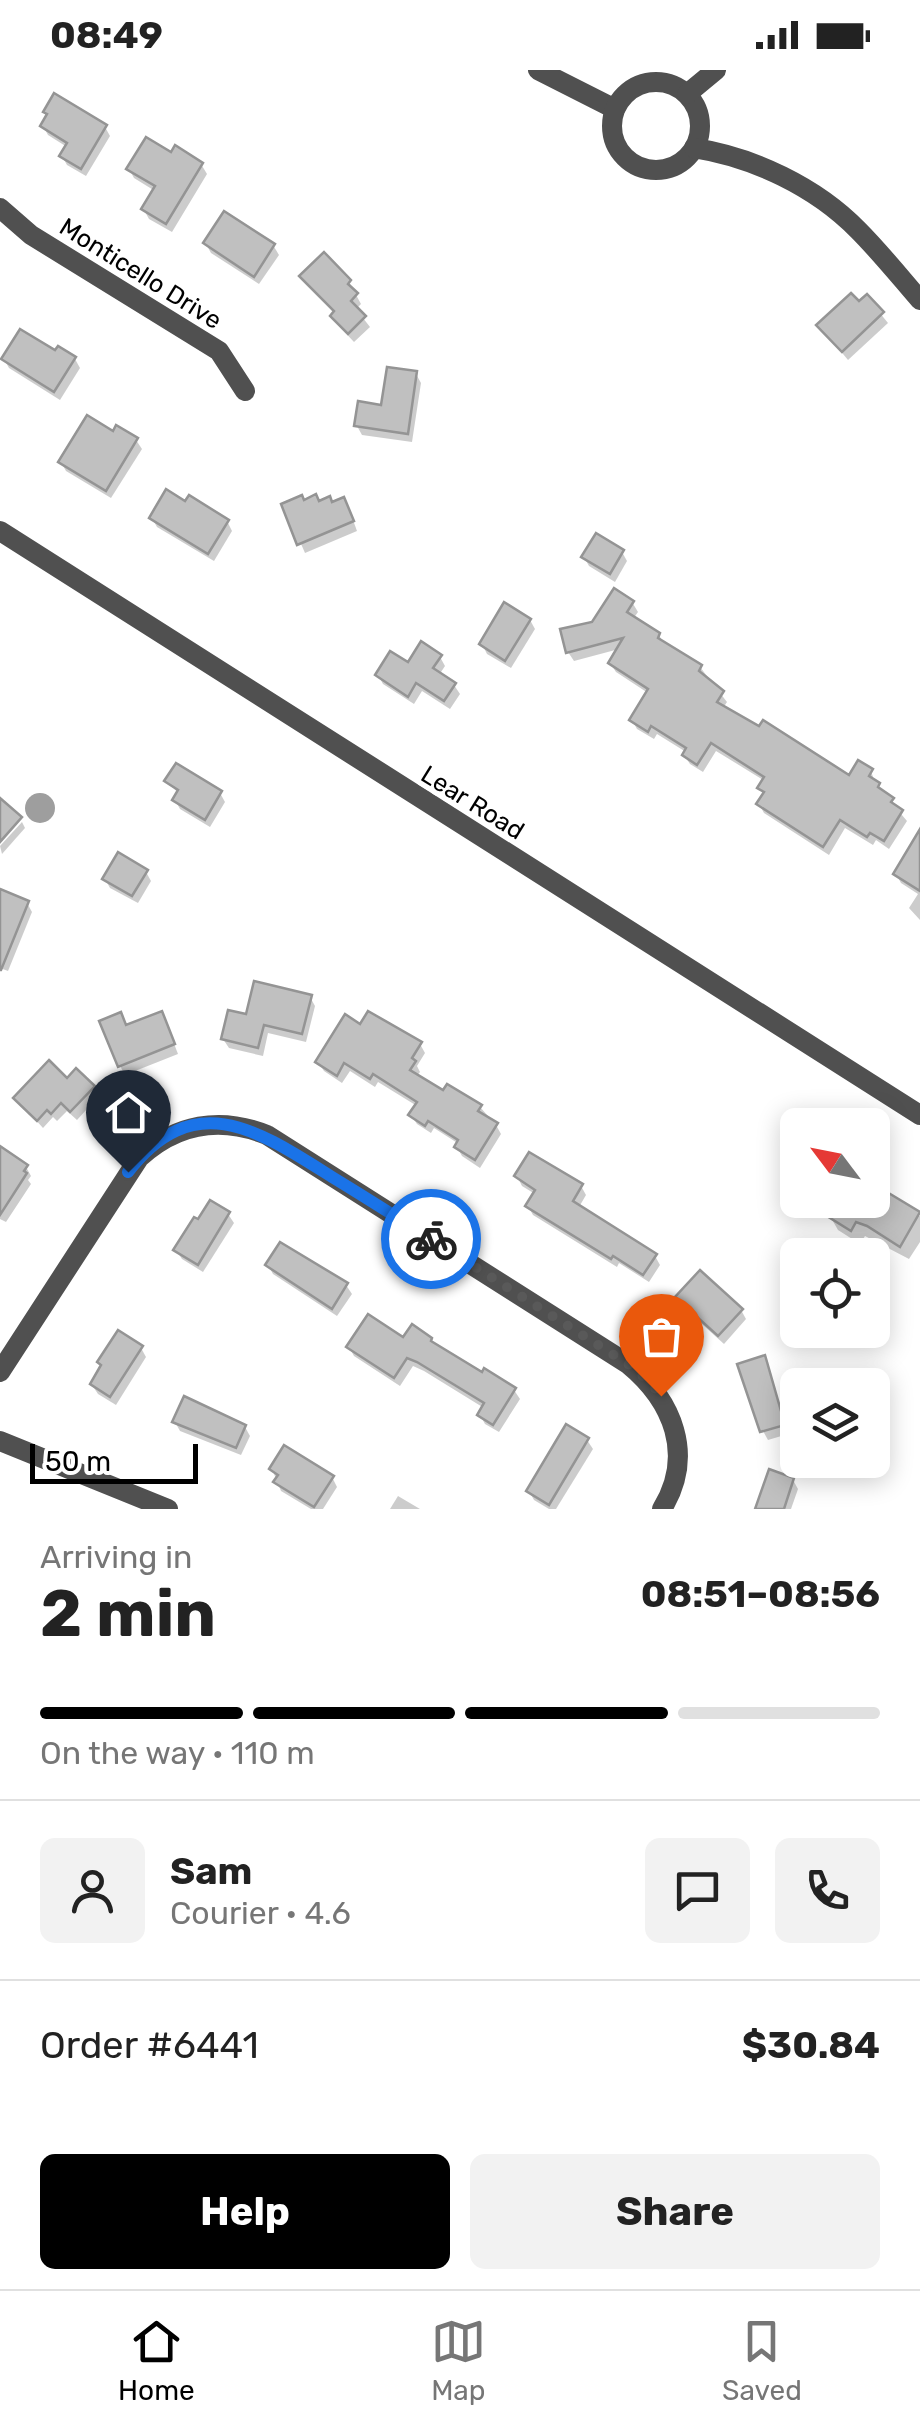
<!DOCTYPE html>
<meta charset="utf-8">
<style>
body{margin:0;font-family:Rubik,sans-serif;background:#f2f2f2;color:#222;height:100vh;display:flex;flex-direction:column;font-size:38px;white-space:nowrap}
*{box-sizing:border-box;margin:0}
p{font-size:32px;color:#767676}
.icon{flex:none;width:55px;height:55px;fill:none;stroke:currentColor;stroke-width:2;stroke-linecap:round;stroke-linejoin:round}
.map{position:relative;height:1439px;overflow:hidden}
.side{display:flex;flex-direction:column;background:#fff;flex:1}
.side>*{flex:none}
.needle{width:65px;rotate:302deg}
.tools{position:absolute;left:780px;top:1038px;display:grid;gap:20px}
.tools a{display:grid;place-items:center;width:110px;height:110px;border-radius:15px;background:#fff;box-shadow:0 5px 25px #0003;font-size:50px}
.scale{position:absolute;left:30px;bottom:25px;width:168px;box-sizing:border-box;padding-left:10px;border:5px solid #000;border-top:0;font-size:28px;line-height:35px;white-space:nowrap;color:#000;-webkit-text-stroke:8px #fff;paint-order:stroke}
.pin{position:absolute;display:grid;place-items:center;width:85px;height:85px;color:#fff;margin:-102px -42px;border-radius:50% 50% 50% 0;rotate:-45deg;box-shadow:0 0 10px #0007}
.pin .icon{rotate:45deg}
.courier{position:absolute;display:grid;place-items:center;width:100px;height:100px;margin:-50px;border:8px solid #1a73e8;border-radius:50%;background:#fff;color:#222;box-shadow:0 2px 12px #0007}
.overview em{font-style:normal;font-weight:700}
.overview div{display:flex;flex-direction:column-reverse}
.overview{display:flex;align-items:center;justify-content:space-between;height:170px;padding:0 40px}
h1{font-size:65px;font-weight:700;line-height:75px}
.bar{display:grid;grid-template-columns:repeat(4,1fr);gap:15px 10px;align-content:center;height:120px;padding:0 40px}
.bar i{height:12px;border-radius:8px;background:#e0e0e0}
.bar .active{background:#000}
.bar p{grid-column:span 4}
.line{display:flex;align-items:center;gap:25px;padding:0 40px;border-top:2px solid #e0e0e0}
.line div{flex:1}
.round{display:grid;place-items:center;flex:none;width:105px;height:105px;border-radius:15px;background:#f2f2f2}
.primary-button{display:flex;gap:20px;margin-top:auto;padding:20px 40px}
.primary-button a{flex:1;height:115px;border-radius:15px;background:#000;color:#fff;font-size:40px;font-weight:700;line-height:115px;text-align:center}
.primary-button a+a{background:#f2f2f2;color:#222}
.status{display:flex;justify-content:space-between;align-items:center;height:70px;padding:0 50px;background:#fff;direction:ltr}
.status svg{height:28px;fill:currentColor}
.dock{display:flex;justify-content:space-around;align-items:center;height:140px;border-top:2px solid #e0e0e0;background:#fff;font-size:28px;color:#767676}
.dock a{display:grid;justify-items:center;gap:5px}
.dock .active{color:#000}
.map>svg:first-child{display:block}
</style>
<div class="status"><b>08:49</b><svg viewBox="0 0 49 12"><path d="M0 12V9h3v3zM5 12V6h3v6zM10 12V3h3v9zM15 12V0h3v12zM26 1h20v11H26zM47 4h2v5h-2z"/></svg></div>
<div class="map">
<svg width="920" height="1439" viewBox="0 0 920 1439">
<rect width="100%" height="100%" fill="#fff"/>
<!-- water -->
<circle fill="#9e9e9e" cx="40" cy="738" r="15"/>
<!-- shadow -->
<g fill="#0003">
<path d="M 45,42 L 105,57 L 110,66 L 86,106 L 67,95 L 62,86 L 67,77 L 48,65 L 43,56 L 49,47 Z"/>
<path d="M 172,85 L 201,94 L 207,104 L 172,162 L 149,149 L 144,140 L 155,121 L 134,108 L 129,99 Z"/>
<path d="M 206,174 L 273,175 L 279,185 L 259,214 L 211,183 Z"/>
<path d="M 302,207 L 349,212 L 361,234 L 356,239 L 370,257 L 354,272 L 338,255 L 333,246 L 335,244 Z"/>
<path d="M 867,227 L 888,253 L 848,290 L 820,256 Z"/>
<path d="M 56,284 L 75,289 L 80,298 L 60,330 L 9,298 L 4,289 Z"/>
<path d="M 416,304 L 421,313 L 412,372 L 362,365 L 357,356 L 383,337 Z"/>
<path d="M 114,364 L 136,370 L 142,379 L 111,428 L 66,401 L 61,392 Z"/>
<path d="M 303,432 L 349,439 L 357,461 L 305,483 L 284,435 Z"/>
<path d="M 152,448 L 227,451 L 232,461 L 214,491 L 157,457 Z"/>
<path d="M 622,482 L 627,491 L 615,512 L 589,496 L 584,487 Z"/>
<path d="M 632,532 L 638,542 L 633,549 L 659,565 L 664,574 L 700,597 L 727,632 L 723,638 L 850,708 L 871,701 L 875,713 L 907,751 L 889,779 L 876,770 L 873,775 L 845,758 L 829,785 L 764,743 L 759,734 L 765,725 L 760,718 L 765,711 L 716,681 L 703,702 L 690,694 L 684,685 L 686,682 L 657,664 L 654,669 L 637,659 L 632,650 L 648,623 L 616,602 L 610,593 L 619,579 L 574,591 L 568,582 L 594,554 Z"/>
<path d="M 530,550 L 535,559 L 511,598 L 487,584 L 482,574 Z"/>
<path d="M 440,587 L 445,596 L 439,605 L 454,615 L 460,624 L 450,639 L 422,621 L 414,634 L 383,614 L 378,605 Z"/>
<path d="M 167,711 L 220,723 L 225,732 L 210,757 L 180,739 L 175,730 L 179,724 Z"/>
<path d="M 22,752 L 25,758 L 2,784 L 0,776 Z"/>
<path d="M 920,777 L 920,850 L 909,838 L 918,824 L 901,813 L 896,804 Z"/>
<path d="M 146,802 L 151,811 L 138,833 L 110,818 L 105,809 Z"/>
<path d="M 0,825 L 27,833 L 32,842 L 8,901 L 0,898 Z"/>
<path d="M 310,927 L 315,936 L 306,972 L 268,963 L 263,986 L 229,978 L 223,969 L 248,947 Z"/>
<path d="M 166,953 L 178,984 L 125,1005 L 120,996 L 126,958 Z"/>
<path d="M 361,957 L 420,974 L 425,983 L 417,996 L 420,1002 L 416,1007 L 443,1024 L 480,1037 L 496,1055 L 501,1064 L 480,1098 L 462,1086 L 457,1077 L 459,1074 L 434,1058 L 431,1063 L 417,1054 L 411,1045 L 417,1036 L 378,1012 L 375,1017 L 350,1001 L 342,1013 L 324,1001 L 318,992 Z"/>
<path d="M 67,1012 L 93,1018 L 98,1027 L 77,1050 L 67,1041 L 57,1051 L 53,1047 L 43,1058 L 16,1028 Z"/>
<path d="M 0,1080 L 26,1097 L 31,1106 L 28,1110 L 31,1114 L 6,1152 L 0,1149 Z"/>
<path d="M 517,1106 L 581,1116 L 586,1125 L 579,1137 L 655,1186 L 660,1195 L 649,1212 L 619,1193 L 617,1197 L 533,1145 L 528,1136 L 535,1124 L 522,1116 Z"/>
<path d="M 872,1117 L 920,1146 L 920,1172 L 909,1189 L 865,1166 L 860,1174 L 838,1160 L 830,1146 L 840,1130 L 872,1130 Z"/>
<path d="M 228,1144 L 234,1153 L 203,1202 L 182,1189 L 176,1180 Z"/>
<path d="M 268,1195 L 346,1215 L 352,1224 L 337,1246 L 273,1204 Z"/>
<path d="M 678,1228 L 741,1240 L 746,1249 L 724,1274 L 683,1237 Z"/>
<path d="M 404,1270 L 431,1270 L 434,1276 L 514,1320 L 520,1329 L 499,1362 L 485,1354 L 480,1345 L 484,1338 L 424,1301 L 413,1296 L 400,1316 L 354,1286 L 349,1277 Z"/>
<path d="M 141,1278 L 146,1287 L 116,1335 L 98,1324 L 92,1315 Z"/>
<path d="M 764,1288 L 788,1364 L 768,1370 L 763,1361 Z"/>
<path d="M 175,1352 L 245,1357 L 250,1366 L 241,1385 L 180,1361 Z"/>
<path d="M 587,1370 L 593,1379 L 556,1439 L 549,1439 L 534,1430 L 529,1421 Z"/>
<path d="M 272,1399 L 332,1407 L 337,1417 L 323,1439 L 311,1439 L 281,1421 Z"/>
<path d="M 793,1410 L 798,1419 L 791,1439 L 757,1439 Z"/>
<path d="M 398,1426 L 420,1439 L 390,1439 Z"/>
</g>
<!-- building -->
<g fill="#c0c0c0" stroke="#949494" stroke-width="2.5">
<path d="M 54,23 L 107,55 L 81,99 L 59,86 L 67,73 L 40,56 L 47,44 L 43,42 Z"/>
<path d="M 146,67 L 171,82 L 175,75 L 203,93 L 166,154 L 141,139 L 155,116 L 126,99 Z"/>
<path d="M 224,141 L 275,174 L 254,207 L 203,173 Z"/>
<path d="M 324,182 L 351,210 L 348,214 L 358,223 L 351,231 L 366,246 L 348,264 L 330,246 L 334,241 L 299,206 Z"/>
<path d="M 851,223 L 859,231 L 867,224 L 884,242 L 842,282 L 816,255 Z"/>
<path d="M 20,259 L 55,280 L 58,276 L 76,287 L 54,322 L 1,289 Z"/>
<path d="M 387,297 L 417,301 L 408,364 L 354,356 L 358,331 L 381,335 Z"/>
<path d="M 87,345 L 113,361 L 116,355 L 138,368 L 106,421 L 58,392 Z"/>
<path d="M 166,419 L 185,431 L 189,425 L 229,450 L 208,484 L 149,448 Z"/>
<path d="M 316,424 L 319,431 L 330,426 L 332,432 L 344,427 L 354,451 L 297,475 L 281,434 L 302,425 L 304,430 Z"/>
<path d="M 596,463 L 624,480 L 610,504 L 581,487 Z"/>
<path d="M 614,518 L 634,531 L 627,542 L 660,563 L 658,568 L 702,595 L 699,601 L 724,621 L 717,632 L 759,656 L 763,650 L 849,705 L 858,690 L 873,699 L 869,706 L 880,713 L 878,717 L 894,728 L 891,732 L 903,740 L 884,771 L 870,763 L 867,767 L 840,750 L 823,777 L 756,734 L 764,722 L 757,718 L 764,707 L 711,673 L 697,695 L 682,685 L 686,678 L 651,656 L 648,662 L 629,650 L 648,619 L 608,593 L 623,568 L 566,583 L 560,559 L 592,552 Z"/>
<path d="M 504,532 L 531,549 L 505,591 L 479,574 Z"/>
<path d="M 421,571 L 442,585 L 433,598 L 456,613 L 444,631 L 416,613 L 408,627 L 375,605 L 390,581 L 408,592 Z"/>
<path d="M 176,693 L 222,721 L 205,750 L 172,730 L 178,720 L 164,711 Z"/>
<path d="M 0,728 L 22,747 L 0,772 Z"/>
<path d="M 920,759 L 920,821 L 893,804 Z"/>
<path d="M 118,782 L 148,800 L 132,826 L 102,809 Z"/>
<path d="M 0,819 L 29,831 L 1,900 L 0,900 Z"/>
<path d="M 254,911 L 312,925 L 302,964 L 264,955 L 258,978 L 221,969 L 228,940 L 246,944 Z"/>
<path d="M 162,941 L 175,974 L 118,997 L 99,951 L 121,942 L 126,955 Z"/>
<path d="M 368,941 L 422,972 L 412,988 L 416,991 L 410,1000 L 443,1020 L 447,1014 L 482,1035 L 478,1041 L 498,1053 L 475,1090 L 454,1077 L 458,1070 L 428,1051 L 425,1056 L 408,1045 L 417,1032 L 373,1004 L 370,1009 L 344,993 L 337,1006 L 315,992 L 345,944 L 360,954 Z"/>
<path d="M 49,990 L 67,1008 L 76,998 L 95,1016 L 70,1042 L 61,1033 L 51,1044 L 47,1040 L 37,1051 L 13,1028 Z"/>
<path d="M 0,1076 L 28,1095 L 24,1101 L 27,1103 L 0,1145 Z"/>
<path d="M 529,1082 L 583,1114 L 573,1131 L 657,1184 L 643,1205 L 613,1186 L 611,1189 L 525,1136 L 535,1120 L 514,1106 Z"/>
<path d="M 872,1113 L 920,1142 L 900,1177 L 867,1156 L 856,1152 L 851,1161 L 827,1146 L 837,1130 L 872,1130 Z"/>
<path d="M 210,1130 L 230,1142 L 198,1195 L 173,1180 L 194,1147 L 198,1149 Z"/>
<path d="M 280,1172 L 348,1213 L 332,1239 L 265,1195 Z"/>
<path d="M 700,1200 L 743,1239 L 718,1266 L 675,1227 Z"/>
<path d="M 368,1244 L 403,1267 L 412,1254 L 432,1268 L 431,1271 L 482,1302 L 484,1298 L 516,1318 L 493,1355 L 477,1345 L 484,1333 L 417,1292 L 407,1288 L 394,1308 L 346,1277 Z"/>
<path d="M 118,1260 L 143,1276 L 110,1327 L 90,1314 L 101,1295 L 97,1292 Z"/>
<path d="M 765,1285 L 785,1355 L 760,1362 L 737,1294 Z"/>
<path d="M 184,1326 L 246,1355 L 236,1378 L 172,1352 Z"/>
<path d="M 566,1354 L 589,1368 L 549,1435 L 526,1421 Z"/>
<path d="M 284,1375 L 334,1406 L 314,1437 L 273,1412 L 278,1405 L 269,1399 Z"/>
<path d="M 769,1399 L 794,1408 L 784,1439 L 755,1439 Z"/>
</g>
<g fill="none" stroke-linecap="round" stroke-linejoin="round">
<!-- minor -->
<g stroke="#505050" stroke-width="20">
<path d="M 538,0 L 615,39"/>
<circle cx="656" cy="56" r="44"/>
<path d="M 687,24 L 716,0"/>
<path d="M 694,78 C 753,87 816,117 858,160 C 880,182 900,207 920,230"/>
<path d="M 0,138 L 31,165 L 219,281 L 245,321"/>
<path d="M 0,1302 L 139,1088 C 176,1054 220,1046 267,1065 L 628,1294 C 673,1331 695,1385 662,1439"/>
<path d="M 0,1371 L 168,1439"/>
</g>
<!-- tertiary -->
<path stroke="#505050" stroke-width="20" d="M 0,461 L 920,1045"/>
</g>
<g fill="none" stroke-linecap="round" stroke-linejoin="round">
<!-- done -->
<path stroke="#595959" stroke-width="10" stroke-dasharray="0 18" d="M 431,1169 L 628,1294 L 650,1312 L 661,1326"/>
<!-- route -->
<path stroke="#1a73e8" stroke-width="12" d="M 128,1102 C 195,1016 259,1061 332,1107 C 365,1127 398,1148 431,1169"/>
</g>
<g text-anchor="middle" stroke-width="10" stroke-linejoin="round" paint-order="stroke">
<!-- street labels -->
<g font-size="25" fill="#000" stroke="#fff">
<text transform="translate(141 203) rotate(32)" y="9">Monticello Drive</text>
<text transform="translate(473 732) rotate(32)" y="9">Lear Road</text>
</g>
</g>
</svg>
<div class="tools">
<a><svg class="needle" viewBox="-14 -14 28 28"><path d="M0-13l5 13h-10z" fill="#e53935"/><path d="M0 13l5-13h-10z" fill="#767676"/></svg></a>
<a><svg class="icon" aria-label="locate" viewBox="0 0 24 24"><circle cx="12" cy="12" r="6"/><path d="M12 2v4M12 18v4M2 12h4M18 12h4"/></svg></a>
<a><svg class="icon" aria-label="layers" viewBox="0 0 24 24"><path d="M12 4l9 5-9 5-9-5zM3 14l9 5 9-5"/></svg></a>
</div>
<div class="scale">50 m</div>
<div class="pin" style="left:661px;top:1326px;background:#ea580c"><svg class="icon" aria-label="bag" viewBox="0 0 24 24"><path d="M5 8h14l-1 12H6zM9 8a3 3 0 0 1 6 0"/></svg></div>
<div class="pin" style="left:128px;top:1102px;background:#1f2937"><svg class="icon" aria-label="home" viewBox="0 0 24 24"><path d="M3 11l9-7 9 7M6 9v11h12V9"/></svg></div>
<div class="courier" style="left:431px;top:1169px"><svg class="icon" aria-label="bike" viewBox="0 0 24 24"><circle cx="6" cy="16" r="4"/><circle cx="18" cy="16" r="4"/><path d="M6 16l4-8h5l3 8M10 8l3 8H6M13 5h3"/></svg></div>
</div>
<section class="side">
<div class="overview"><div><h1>2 min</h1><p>Arriving in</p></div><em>08:51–08:56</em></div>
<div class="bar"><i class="active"></i><i class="active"></i><i class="active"></i><i></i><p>On the way · 110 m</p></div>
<div class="line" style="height:180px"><a class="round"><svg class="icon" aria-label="person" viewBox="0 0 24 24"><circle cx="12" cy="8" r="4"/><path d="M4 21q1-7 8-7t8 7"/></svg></a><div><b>Sam</b><p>Courier · 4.6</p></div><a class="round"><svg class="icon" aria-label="chat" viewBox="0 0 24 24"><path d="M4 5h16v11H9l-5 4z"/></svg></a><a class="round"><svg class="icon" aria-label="phone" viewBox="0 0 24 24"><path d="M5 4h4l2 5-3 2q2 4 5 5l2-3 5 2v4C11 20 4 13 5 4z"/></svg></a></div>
<div class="line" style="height:130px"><div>Order #6441</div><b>$30.84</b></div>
<div class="primary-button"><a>Help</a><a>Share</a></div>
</section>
<nav class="dock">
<a class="active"><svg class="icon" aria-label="home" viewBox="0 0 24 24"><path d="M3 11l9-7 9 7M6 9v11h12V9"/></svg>Home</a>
<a><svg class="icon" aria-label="map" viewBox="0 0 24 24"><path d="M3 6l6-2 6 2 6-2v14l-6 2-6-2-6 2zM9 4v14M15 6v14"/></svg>Map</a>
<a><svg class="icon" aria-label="saved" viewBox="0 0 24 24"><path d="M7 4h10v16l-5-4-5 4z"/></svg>Saved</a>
</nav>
